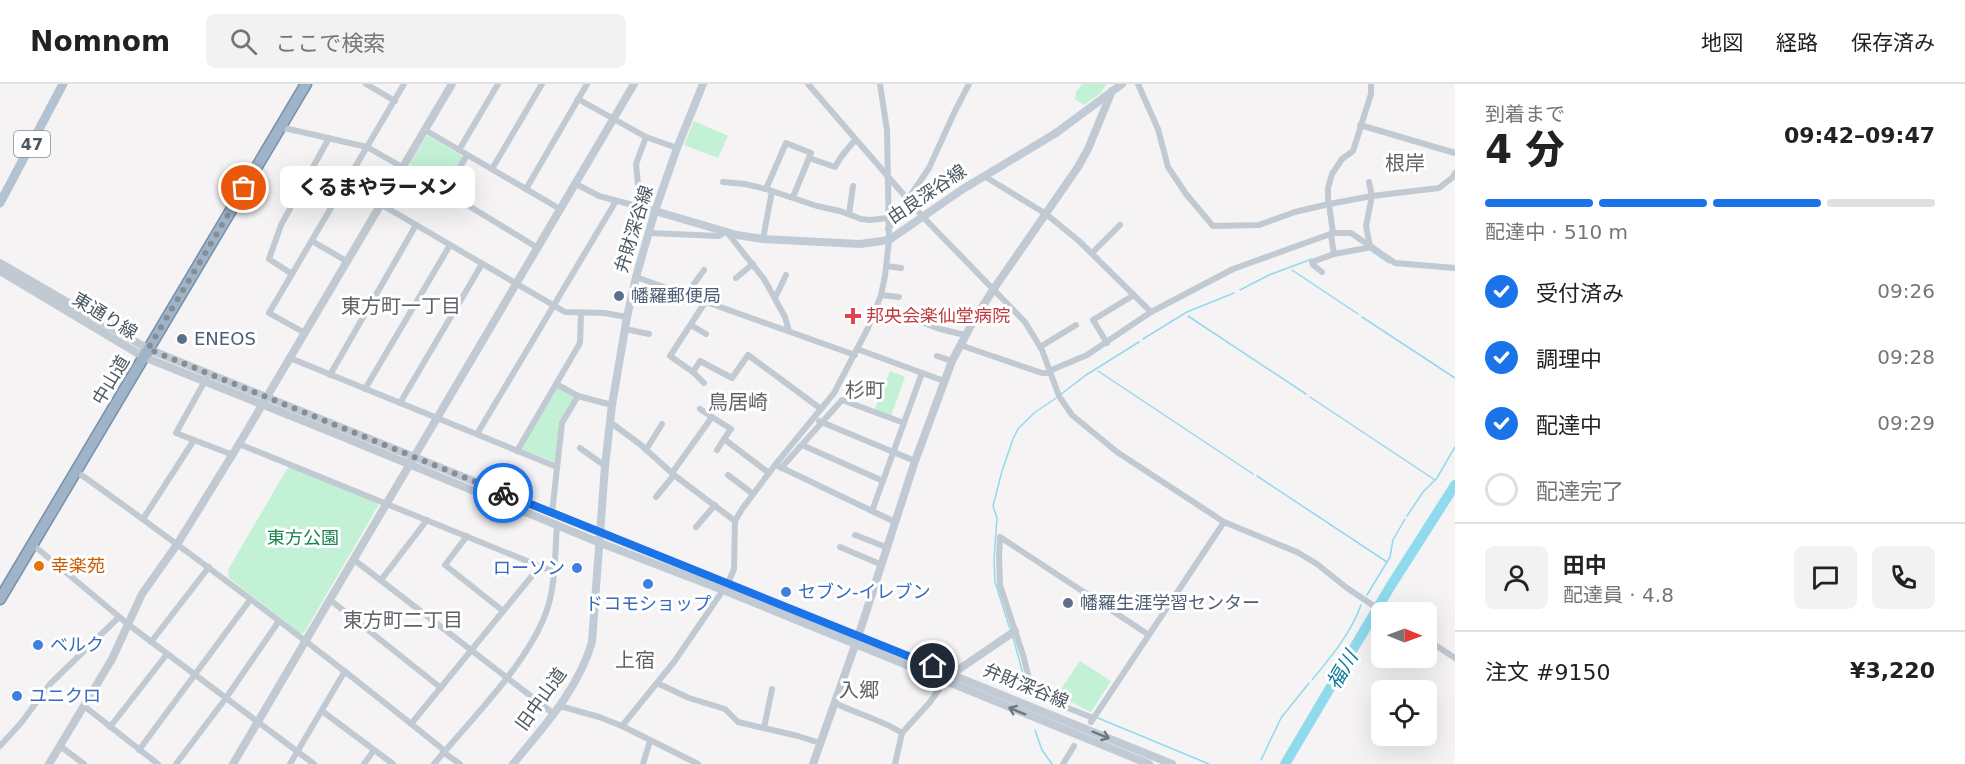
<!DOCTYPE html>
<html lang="ja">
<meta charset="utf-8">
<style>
body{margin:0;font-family:"DejaVu Sans","Noto Sans JP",sans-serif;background:#f2f2f2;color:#222;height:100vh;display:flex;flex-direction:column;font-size:22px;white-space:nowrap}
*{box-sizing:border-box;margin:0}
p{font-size:20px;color:#767676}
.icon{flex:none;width:33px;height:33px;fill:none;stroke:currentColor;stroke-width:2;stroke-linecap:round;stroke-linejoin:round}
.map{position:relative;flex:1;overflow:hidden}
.sheet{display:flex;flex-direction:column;background:#fff;width:510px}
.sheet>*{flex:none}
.needle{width:39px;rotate:91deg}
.fabs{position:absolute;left:1371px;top:518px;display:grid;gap:12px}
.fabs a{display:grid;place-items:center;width:66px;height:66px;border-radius:9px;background:#fff;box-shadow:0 6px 24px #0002;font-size:30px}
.pin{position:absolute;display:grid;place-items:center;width:51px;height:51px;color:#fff;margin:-26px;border:3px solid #fff;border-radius:50%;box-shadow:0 2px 6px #0007}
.courier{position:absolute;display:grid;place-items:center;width:60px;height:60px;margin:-30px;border:4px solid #1a73e8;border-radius:50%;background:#fff;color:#222;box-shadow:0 2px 8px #0007}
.bubble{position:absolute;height:42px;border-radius:9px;background:#fff;box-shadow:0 6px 24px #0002;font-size:20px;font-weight:800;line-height:42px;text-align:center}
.headline em{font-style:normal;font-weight:800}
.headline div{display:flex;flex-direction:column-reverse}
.headline{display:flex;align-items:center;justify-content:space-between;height:102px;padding:0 30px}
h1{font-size:39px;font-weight:800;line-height:45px}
.bar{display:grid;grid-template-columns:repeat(4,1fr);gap:9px 6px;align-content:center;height:72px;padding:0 30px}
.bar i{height:8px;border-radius:4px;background:#e0e0e0}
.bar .selected{background:#1a73e8}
.bar p{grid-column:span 4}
.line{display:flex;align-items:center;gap:15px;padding:0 30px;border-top:2px solid #e0e0e0}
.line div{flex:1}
.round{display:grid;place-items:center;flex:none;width:63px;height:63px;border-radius:9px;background:#f2f2f2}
ol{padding:0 30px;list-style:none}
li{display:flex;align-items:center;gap:18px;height:66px}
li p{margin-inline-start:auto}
li .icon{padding:6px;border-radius:50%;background:#1a73e8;color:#fff;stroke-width:4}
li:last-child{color:#767676}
li i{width:33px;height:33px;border:3px solid #e0e0e0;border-radius:50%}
header{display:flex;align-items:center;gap:36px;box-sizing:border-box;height:84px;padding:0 30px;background:#fff;border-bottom:2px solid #e0e0e0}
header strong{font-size:28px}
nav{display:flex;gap:33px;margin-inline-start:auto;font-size:21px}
.search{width:420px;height:54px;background:#f2f2f2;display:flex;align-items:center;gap:15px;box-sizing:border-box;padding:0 21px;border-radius:9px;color:#767676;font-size:22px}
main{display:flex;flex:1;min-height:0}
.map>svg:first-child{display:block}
</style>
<header>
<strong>Nomnom</strong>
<div class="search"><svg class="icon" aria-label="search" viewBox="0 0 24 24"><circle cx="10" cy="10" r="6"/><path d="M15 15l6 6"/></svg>ここで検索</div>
<nav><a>地図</a><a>経路</a><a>保存済み</a></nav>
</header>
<main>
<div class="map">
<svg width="1455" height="680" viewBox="0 0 1455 680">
<rect width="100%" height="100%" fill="#f5f3f3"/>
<!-- green -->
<g fill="#c3f1d5">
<path d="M 1082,0 L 1106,0 L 1101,9 L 1084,21 L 1075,15 L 1076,8 Z"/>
<path d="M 694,37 L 728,52 L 718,74 L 684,61 Z"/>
<path d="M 429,52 L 462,72 L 463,75 L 446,102 L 444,103 L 411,84 L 410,80 L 426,53 Z"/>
<path d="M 890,287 L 905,293 L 891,332 L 875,325 Z"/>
<path d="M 559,304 L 573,313 L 574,315 L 560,338 L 556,377 L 554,378 L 523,366 L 522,363 L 556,305 Z"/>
<path d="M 290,383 L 377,419 L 378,422 L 304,549 L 300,549 L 229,494 L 228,486 L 287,385 Z"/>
<path d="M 1080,577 L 1111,597 L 1091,628 L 1057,611 Z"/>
</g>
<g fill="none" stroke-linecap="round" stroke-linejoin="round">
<!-- stream -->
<g stroke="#90daee" stroke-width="1.5">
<path d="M 1370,166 L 1389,179"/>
<path d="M 1292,186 L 1358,230"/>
<path d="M 1240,206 L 1269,191 L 1312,175"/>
<path d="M 1188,232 L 1306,310"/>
<path d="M 1362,233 L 1455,294"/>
<path d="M 1143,255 L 1187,228 L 1234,209"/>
<path d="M 1098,287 L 1253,390"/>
<path d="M 1060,311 L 1086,291 L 1139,258"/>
<path d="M 1310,313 L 1435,396"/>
<path d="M 1257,392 L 1387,478"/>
<path d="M 1407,432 L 1423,408 L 1437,394 L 1455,363"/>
<path d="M 1367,511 L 1390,473 L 1393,456 L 1405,435"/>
<path d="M 1010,545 L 995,498 L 994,475 L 997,434 L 993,422 L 1002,387 L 1013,355 L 1018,345 L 1034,329 L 1056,314"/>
<path d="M 1013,553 L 1027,605"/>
<path d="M 1312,596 C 1331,573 1351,549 1361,521"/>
<path d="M 1098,634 L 1209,680"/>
<path d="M 1035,646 L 1042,666 L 1052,680"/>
<path d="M 1261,676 L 1281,634 L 1309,599"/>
</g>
<!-- river -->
<path stroke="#90daee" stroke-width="10" d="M 1285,680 L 1390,503 L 1455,401"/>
<defs>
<path id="trunk" d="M 0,515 L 306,0"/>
</defs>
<!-- trunk casing -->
<use href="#trunk" stroke="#7690ad" stroke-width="13"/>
<!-- minor -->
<g stroke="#c1cad2" stroke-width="6">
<path d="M 366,0 L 395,17"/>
<path d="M 808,0 L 923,133 L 1025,238 L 1042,266 L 1059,312 L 1072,331 L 1117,368 L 1224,438 L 1297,468 L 1317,480 L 1347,504 L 1383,528"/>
<path d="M 1138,0 L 1158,45 L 1168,83 L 1186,110 L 1213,142 L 1259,141 L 1295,128 L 1329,120 L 1372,112 L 1439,104 L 1453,93 L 1455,89"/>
<path d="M 578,15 L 646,53 L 677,64"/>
<path d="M 1360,41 L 1455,69"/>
<path d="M 280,43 L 367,63 L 446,108 L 538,164"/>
<path d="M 425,46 L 560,125"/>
<path d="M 459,66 L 498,0"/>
<path d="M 492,85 L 542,0"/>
<path d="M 984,92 L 1046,130 L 1079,157 L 1151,228"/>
<path d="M 723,98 L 745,100 L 766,105 L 786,59 L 811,69 L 809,74 L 835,83 L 841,73 L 855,56"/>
<path d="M 1369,98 L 1372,113"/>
<path d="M 576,100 L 599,112 L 655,127"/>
<path d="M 526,105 L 587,0"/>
<path d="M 766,105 L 817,122 L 840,127 L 861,135 L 870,136 L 888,134"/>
<path d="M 446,108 L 467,71"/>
<path d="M 793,113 L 809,74"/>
<path d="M 1328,120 L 1328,104 L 1332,90 L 1342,75 L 1353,67 L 1371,10 L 1371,0"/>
<path d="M 1329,120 L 1333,149"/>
<path d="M 382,121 L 565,228 L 604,229 L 627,233"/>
<path d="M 640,122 L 636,80 L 646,53"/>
<path d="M 849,130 L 853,102"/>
<path d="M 888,145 L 929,84 L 955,27 L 969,0"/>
<path d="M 648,149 L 719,152 L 726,147 L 764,195 L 785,233 L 789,247"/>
<path d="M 1331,151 L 1334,170"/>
<path d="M 763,155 L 772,107"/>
<path d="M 312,157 L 348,178"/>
<path d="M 1370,162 L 1366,142 L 1372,112"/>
<path d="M 1092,169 L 1120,141"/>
<path d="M 886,182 L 901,184"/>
<path d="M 1322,188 L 1313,181 L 1312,178 L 1334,170 L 1372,163"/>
<path d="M 292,190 L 269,175 L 281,141 L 329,54"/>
<path d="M 636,193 L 855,271"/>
<path d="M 736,194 L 753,180"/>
<path d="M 686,211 L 704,186"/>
<path d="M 881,211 L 899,213"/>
<path d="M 775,214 L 786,191"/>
<path d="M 706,217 L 670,272 L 693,288 L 700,277 L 732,294 L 748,271 L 821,325"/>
<path d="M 875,228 L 893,233 L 910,234 L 940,245 L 965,251"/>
<path d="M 937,229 L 975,234"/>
<path d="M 691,241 L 706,250"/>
<path d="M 625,245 L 649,250"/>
<path d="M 305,249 L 269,229 L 404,0"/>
<path d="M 1107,259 L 1093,236 L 1134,211"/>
<path d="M 960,261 L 1042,289 L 1049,289"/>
<path d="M 1040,263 L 1076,241"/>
<path d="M 857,265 L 944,297"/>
<path d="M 937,272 L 952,277"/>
<path d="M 290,274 L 557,383"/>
<path d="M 1049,287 L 1087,271 L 1151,228 L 1233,185 L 1333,149 L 1351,149 L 1395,179 L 1455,184"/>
<path d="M 693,288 L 704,299"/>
<path d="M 330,291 L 416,141"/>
<path d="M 206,295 L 176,349 L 233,371"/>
<path d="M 556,300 L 578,312 L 612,321"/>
<path d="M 365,305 L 450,161"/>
<path d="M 400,319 L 482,180"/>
<path d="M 700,325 L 712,333"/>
<path d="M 819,337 L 915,377"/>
<path d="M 610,338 L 641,361 L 674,391 L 735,437"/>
<path d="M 477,350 L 616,117"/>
<path d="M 239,360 L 554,488"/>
<path d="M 802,361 L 883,397"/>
<path d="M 580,364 L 605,382"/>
<path d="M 646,366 L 662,340"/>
<path d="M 717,366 L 724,355"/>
<path d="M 517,367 L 580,259 L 581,229"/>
<path d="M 778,382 L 895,438"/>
<path d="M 781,384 L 842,316 L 904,339"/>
<path d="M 76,387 C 202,477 325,570 445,667"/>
<path d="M 672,389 L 712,333 L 731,345 L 724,355 L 769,389"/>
<path d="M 728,391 L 753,410"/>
<path d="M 656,413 L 674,391"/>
<path d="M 872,427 L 922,289"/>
<path d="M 552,429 L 562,339 L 578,312"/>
<path d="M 143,435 L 194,356"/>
<path d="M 696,443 L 715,421"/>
<path d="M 855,451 L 886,463"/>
<path d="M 467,452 L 445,481 L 503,527"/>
<path d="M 32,460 L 129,541 L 314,680"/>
<path d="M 840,463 L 880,480"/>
<path d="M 353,475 L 554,630"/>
<path d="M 381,496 L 427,436"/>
<path d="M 329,515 L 441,604"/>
<path d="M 1426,555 L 1455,574"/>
<path d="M 151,558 L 209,483"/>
<path d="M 657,599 L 689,614 L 725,625 L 738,638 L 798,652 L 820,659"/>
<path d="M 835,619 C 857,630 882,636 902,649"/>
<path d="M 84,622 L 158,680"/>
<path d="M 560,622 L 599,633 L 622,642 L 698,680"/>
<path d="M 322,627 L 393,680"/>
<path d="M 1093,634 L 1033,610 L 1023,571 L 1000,501 L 999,472 L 1000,453 L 1149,551"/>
<path d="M 1091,638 L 1224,438"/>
<path d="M 411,640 L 540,482"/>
<path d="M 622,642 L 674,578 L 728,499 L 734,485 L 735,437 L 742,425 L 775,381 L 834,309 L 868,244 L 881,211 L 885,192 L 889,156 L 887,46 L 880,0"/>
<path d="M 110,643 L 167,570"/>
<path d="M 764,644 L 772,605"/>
<path d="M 0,662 L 21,639 L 50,600 L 119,533"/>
<path d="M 60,662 L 84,680"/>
<path d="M 139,666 L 250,516"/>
<path d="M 443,668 L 460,680"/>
<path d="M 176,680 L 226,614 L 279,537"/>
<path d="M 290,680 L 345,587"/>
<path d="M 364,680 L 374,666"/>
<path d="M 434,680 C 470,636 538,570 550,515 C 556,491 555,465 557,441"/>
<path d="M 643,680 L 650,657"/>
<path d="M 895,680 L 902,649 L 930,618 L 947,594"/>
<path d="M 1063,680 L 1074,662"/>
</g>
<!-- tertiary -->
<g stroke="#c1cad2" stroke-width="8">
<path d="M 0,179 L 148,265 L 599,448"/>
<path d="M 0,187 L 144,273 L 331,348 L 598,458"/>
<path d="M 952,590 L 1015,547"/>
<path d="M 49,680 L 112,575 L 142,510 L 178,459 L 239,360 L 452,0"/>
<path d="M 233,680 L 634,0"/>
<path d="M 813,680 L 858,553 L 915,377 L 952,277 L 975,234 L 993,206 L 1078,83 L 1088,65 L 1112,7"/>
</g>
<!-- secondary -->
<g stroke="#c1cbd6" stroke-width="8">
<path d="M 655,127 L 737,151 L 763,155 L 860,160 L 889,156 L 963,105 L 1056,49 L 1122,0"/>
<path d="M 599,448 L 1172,680"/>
<path d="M 598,458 L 723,506 L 1149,680"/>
<path d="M 513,680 C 544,642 578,606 592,558 L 605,382 L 612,321 L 627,233 L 636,193 L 655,127 L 677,64 L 703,0"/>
</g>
<!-- primary -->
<path stroke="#b3c2d1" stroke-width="9" d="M 0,119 L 63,0"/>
<!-- trunk -->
<use href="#trunk" stroke="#9fb4c9" stroke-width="10"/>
</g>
<!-- one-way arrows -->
<defs><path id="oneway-shaft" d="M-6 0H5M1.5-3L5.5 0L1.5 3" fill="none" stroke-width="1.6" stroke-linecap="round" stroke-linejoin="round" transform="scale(1.5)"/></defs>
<g stroke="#6e7984">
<use href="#oneway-shaft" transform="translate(1017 627) rotate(-158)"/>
<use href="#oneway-shaft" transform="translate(1101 651) rotate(22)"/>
</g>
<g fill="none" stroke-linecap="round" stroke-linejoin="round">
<!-- done -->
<path stroke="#868d94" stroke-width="6" stroke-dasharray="0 10.8" d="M 244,104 L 148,265 L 503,409"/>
<!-- route -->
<path stroke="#1a73e8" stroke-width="8" d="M 503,409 L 933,582"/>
</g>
<!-- markers -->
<g fill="#5c6f8a" stroke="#fff" stroke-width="2">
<circle cx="619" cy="212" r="6"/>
<circle cx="182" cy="255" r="6"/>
<circle cx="1068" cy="519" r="6"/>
</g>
<path fill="#e0444e" stroke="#fff" stroke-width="2" d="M850 223h6v6h6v6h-6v6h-6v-6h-6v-6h6z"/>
<circle fill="#e8710a" stroke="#fff" stroke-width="2" cx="39" cy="482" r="6"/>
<g fill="#3f7fe0" stroke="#fff" stroke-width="2">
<circle cx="577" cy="484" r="6"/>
<circle cx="648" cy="500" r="6"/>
<circle cx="786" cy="508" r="6"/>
<circle cx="38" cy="561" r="6"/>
<circle cx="17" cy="612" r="6"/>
</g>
<g text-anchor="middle" stroke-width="6" stroke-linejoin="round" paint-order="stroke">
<!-- shield labels -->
<rect fill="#fff" stroke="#808990" stroke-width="1.5" x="14" y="47" width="36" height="26" rx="4.5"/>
<g font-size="16" font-weight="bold" fill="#4a5661">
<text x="32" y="66">47</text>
</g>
<!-- street labels -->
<g font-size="18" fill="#4a5661" stroke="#fff">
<text transform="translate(927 110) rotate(-34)" y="6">由良深谷線</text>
<text transform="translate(634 145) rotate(-73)" y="6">弁財深谷線</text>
<text transform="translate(105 232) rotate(31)" y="6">東通り線</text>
<text transform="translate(111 296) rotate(-59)" y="6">中山道</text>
<text transform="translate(1026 602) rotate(22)" y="6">弁財深谷線</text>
<text transform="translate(541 615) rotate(-54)" y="6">旧中山道</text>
</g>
<!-- service labels -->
<g font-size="18" fill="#4e5e75" stroke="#fff" text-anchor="start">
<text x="631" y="218">幡羅郵便局</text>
<text x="194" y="261">ENEOS</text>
<text x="1080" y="525">幡羅生涯学習センター</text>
</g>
<!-- health labels -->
<g font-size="18" fill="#be3a42" stroke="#fff" text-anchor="start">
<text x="866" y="238">邦央会楽仙堂病院</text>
</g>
<!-- park labels -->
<g font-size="18" fill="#17864f" stroke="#fff">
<text x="303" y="460">東方公園</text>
</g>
<!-- food labels -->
<g font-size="18" fill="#c56008" stroke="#fff" text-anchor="start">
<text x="51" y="488">幸楽苑</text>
</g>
<!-- shop labels -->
<g font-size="18" fill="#366cbe" stroke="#fff" text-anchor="start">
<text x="565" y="490" text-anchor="end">ローソン</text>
<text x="798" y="514">セブン-イレブン</text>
<text x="648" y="526" text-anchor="middle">ドコモショップ</text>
<text x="50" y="567">ベルク</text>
<text x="29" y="618">ユニクロ</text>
</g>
<!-- neighbourhood labels -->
<g font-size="20" fill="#5f6368" stroke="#fff">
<text x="1405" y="86">根岸</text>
<text x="401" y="229">東方町一丁目</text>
<text x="865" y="313">杉町</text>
<text x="738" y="325">鳥居崎</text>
<text x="403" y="543">東方町二丁目</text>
<text x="635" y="583">上宿</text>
<text x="859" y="613">入郷</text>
</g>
<!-- water labels -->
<g font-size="20" font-style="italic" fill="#0c7c9b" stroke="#fff">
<text transform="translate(1342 586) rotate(-59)" y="7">福川</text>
</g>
</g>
</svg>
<div class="fabs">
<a><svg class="needle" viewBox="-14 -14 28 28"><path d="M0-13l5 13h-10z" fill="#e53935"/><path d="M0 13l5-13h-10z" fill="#767676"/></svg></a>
<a><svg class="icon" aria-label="locate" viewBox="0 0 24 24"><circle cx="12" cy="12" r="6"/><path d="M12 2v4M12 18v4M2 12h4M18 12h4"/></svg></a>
</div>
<div class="pin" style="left:244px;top:104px;background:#ea580c"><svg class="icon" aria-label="bag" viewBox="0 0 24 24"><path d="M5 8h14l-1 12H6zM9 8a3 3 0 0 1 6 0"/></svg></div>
<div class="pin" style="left:933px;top:582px;background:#1f2937"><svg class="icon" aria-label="home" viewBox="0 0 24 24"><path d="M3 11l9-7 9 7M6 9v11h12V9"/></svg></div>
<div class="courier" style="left:503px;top:409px"><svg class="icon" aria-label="bike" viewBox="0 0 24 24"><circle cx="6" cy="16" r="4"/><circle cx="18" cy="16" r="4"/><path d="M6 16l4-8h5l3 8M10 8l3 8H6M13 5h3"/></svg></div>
<div class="bubble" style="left:280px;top:82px;width:195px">くるまやラーメン</div>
</div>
<section class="sheet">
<div class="headline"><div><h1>4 分</h1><p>到着まで</p></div><em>09:42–09:47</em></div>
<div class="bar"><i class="selected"></i><i class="selected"></i><i class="selected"></i><i></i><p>配達中 · 510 m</p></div>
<ol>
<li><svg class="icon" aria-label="check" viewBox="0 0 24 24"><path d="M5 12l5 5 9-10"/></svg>受付済み<p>09:26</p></li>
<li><svg class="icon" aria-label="check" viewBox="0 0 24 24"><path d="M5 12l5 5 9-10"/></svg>調理中<p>09:28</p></li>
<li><svg class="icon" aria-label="check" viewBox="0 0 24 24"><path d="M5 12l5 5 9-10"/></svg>配達中<p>09:29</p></li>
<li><i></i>配達完了</li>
</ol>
<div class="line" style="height:108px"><a class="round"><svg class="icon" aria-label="person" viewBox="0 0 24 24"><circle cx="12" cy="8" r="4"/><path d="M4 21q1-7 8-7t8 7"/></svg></a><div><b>田中</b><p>配達員 · 4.8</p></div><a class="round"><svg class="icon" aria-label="chat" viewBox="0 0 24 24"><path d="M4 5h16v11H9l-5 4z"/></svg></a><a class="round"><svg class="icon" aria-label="phone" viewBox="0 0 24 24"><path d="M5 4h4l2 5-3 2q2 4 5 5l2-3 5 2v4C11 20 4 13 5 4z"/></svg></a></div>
<div class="line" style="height:78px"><div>注文 #9150</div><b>¥3,220</b></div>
</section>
</main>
